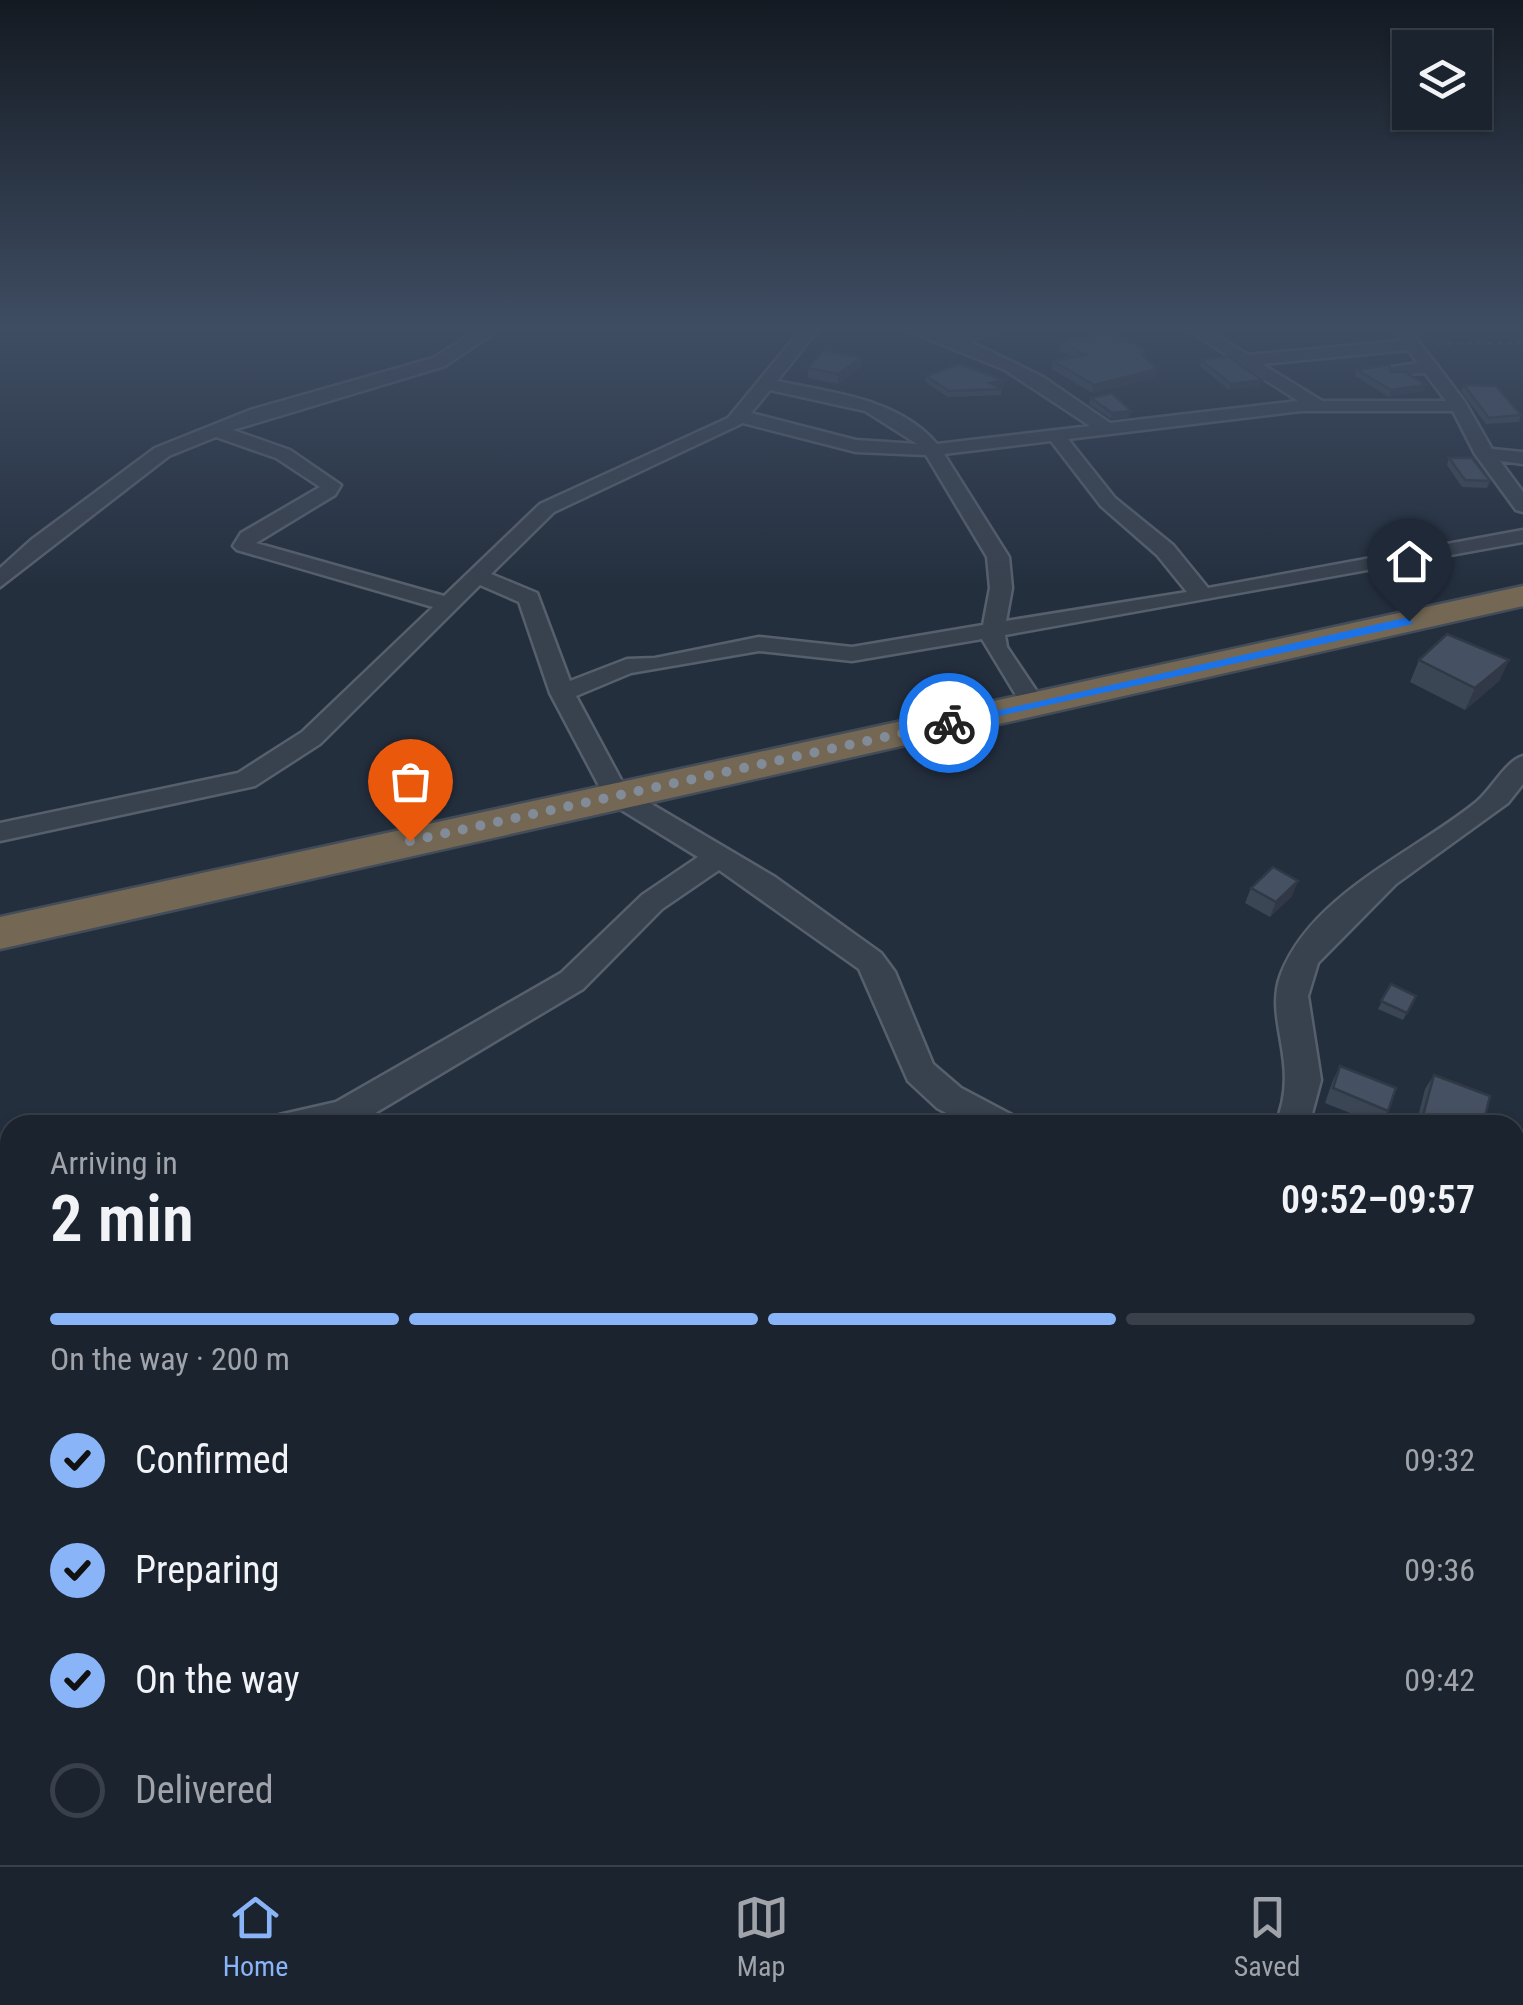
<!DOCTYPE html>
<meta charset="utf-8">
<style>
body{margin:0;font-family:"Roboto Condensed",sans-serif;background:#242b36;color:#f1f3f6;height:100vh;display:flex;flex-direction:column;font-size:38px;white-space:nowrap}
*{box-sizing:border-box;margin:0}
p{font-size:32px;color:#a0a4aa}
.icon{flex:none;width:55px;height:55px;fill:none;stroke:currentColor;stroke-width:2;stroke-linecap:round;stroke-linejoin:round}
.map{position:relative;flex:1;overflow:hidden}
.sheet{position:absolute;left:0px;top:1115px;width:1525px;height:750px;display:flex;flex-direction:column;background:#1b232e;border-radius:30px 30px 0 0;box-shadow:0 2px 8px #0004,0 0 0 2px #39404a}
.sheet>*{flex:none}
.tools{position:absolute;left:1392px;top:30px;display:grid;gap:20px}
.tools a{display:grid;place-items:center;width:100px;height:100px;border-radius:0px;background:#1b232e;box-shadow:0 2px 8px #0004,0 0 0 2px #39404a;font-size:50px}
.pin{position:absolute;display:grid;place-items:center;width:85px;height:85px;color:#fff;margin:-102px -42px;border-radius:50% 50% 50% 0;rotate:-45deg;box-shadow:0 0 10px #0007}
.pin .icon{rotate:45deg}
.courier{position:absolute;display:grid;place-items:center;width:100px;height:100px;margin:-50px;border:8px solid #1a73e8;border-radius:50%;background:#fff;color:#222;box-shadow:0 2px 12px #0007}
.head em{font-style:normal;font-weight:600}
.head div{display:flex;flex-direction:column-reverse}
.head{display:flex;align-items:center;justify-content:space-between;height:170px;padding:0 50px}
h1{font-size:65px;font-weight:600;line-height:75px}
.bar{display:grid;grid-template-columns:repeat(4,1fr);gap:15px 10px;align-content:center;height:120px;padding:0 50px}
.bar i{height:12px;border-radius:8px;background:#39404a}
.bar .current{background:#8ab4f8}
.bar p{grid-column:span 4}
ol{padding:0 50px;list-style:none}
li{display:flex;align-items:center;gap:30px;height:110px}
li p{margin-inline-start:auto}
li .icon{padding:10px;border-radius:50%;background:#8ab4f8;color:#111;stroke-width:4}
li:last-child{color:#a0a4aa}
li i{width:55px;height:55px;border:5px solid #39404a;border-radius:50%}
.menu{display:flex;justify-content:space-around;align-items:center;height:140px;border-top:2px solid #39404a;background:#1b232e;font-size:28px;color:#a0a4aa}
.menu a{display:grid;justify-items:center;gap:5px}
.menu .current{color:#8ab4f8}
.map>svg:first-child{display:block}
</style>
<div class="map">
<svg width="1523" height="1865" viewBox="0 0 1523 1865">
<rect width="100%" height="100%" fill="#242f3e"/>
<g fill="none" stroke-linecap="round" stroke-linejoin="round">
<defs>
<g id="minor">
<path d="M 484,326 L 504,326 L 445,366 L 233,430 L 290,450 L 341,485 L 335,495 L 256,543 L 444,596 L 540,504 L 728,418 L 804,326 L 821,326 L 777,381 C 832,393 898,398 937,444 L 1090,426 L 1005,370 L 896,326 C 917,326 938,335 953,335 C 972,335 991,326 1011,326 L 969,341 L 1043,377 L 1110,423 L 1298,401 L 1182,326 L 1202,326 L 1248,355 L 1401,341 L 1390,326 L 1407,326 L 1465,402 L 1492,449 L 1523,452 L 1523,464 L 1500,461 L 1523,492 L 1523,512 L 1516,510 L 1475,454 L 1453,411 L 1301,411 L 1068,439 L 1115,498 L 1173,545 L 1208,588 L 1523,530 L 1523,542 L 1005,635 L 1007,647 L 1046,705 L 1034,712 L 1025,710 L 982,639 L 852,661 L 759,651 L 631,673 L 576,696 L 626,789 L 775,877 L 881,953 L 895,972 L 933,1064 L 961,1088 L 1012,1115 L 1017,1125 L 969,1125 L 937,1108 L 908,1081 L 859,969 L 719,870 L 662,909 L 583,989 L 355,1125 L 274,1125 L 279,1115 L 336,1102 L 561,973 L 642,895 L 698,857 L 607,801 L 550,693 L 519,602 L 480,585 L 320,744 L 255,786 L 0,841 L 0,823 L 238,773 L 302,732 L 433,607 L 237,550 L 233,546 L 241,533 L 320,487 L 276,458 L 216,437 L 169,456 L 0,587 L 0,568 L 31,540 L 155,448 L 250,410 L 433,358 ZM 1408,350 L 1418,363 L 1391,367 L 1391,375 L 1425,373 L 1446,401 L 1322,401 L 1262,364 ZM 770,390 L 865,411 L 917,444 L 856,440 L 751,413 ZM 743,423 L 856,452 L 926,455 L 987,557 L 990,588 L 983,625 L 852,647 L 759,637 L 655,658 L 627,659 L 570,681 L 537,593 L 491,574 L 554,512 ZM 1051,441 L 1101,506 L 1157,555 L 1187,592 L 1006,621 L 1012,588 L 1009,557 L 944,454 Z"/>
<path d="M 1523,756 L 1523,784 L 1508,803 L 1396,884 L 1318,963 L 1308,996 L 1321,1080 L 1309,1125 L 1275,1125 C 1302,1063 1263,1021 1281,974 C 1312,894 1413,853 1475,803 C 1491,791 1505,761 1523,756 Z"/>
<path d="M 10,1312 L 10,1351 L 0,1354 L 0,1316 Z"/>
<path d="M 1515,1377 L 1523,1380 L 1523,1421 L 1515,1418 Z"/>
<path d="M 781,1855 L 833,1855 L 829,1865 L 777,1865 Z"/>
</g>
<path id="highway" d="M 1523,586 L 1523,606 L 0,949 L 0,917 Z"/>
</defs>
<!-- minor casing -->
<use href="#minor" stroke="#565f6c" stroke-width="5"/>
<!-- highway casing -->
<use href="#highway" stroke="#434c59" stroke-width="5"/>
<!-- path -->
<path stroke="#44595c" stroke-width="2.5" stroke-dasharray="5 5" stroke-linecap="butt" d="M 1437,344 L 1523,343"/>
<!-- minor -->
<use href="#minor" fill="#38414e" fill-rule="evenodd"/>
<!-- highway -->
<use href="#highway" fill="#746855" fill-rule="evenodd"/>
</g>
<!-- wall -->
<g fill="#3b4654">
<path d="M 1061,342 L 1146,350 L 1144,357 L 1157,369 L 1155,378 L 1092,393 L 1052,369 L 1053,361 L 1073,357 L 1059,350 Z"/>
<path d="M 861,358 L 861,367 L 838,384 L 808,378 L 808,368 Z"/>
<path d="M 1201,360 L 1262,380 L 1260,386 L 1229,390 L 1200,366 Z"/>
<path d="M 1357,370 L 1391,372 L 1424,391 L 1389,397 L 1355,376 Z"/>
<path d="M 926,376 L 1004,380 L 1003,387 L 999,387 L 1002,389 L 1001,395 L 948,397 L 925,382 Z"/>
<path d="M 1464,385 L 1521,415 L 1519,422 L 1486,424 L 1461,391 Z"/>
<path d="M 1091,398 L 1129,417 L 1111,419 L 1089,404 Z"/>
<path d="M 1449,458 L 1490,481 L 1487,488 L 1462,487 L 1447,465 Z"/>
<path d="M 1419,660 L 1509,660 L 1499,681 L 1465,710 L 1410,682 Z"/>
<path d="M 1251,888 L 1292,896 L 1270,917 L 1245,903 Z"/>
<path d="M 1391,984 L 1416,996 L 1403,1020 L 1378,1009 Z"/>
<path d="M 1340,1066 L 1388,1111 L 1380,1125 L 1325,1103 L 1333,1080 Z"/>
<path d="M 1434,1075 L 1483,1125 L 1416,1125 L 1425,1089 Z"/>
</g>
<!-- shaded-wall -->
<g fill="#303945">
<path d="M 861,358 L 861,367 L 838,384 L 838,374 Z"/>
<path d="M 1157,369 L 1155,378 L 1092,393 L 1094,385 Z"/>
<path d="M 1004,380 L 1003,387 L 990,389 L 990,383 Z"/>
<path d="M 1262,380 L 1260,386 L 1229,390 L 1231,384 Z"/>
<path d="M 1426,385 L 1424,391 L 1389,397 L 1391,390 Z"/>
<path d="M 1131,411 L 1129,417 L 1111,419 L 1112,413 Z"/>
<path d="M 1509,660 L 1499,681 L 1465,710 L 1475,688 Z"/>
<path d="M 1298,881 L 1292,896 L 1270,917 L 1276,902 Z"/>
</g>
<!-- building -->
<g fill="#455162" stroke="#303945" stroke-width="2.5">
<path d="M 1109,331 L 1146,350 L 1142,355 L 1157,369 L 1094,385 L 1053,361 L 1086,355 L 1061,342 Z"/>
<path d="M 824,350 L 861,358 L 838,374 L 808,368 Z"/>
<path d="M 1228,356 L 1262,380 L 1231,384 L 1201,360 Z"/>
<path d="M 959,364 L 1004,380 L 990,383 L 1002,389 L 949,391 L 926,376 Z"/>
<path d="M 1389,365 L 1391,372 L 1405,372 L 1426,385 L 1391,390 L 1357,370 Z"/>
<path d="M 1464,385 L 1496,386 L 1521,415 L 1489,418 Z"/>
<path d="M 1112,393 L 1131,411 L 1112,413 L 1091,398 Z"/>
<path d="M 1449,458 L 1472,458 L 1490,481 L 1465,480 Z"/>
<path d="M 1447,634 L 1509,660 L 1475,688 L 1419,660 Z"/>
<path d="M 1273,867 L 1298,881 L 1276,902 L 1251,888 Z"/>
<path d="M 1391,984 L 1416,996 L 1407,1013 L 1381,1001 Z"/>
<path d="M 1340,1066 L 1396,1088 L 1388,1111 L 1333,1088 Z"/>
<path d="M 1434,1075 L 1490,1096 L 1483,1125 L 1427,1125 L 1421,1123 Z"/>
</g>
<!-- sky -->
<linearGradient id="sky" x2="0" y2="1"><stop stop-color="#141a22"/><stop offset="0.56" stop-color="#3f4d63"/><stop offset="1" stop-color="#3f4d63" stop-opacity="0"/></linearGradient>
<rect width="1523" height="587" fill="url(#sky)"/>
<!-- route -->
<path fill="#1a73e8" d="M 1409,617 L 1413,624 L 949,727 L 943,723 Z"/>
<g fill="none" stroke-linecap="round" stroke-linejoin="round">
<!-- done -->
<path stroke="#828b98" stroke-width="10" stroke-dasharray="0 18" d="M 410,841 L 949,723"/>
</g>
</svg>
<div class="tools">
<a><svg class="icon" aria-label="layers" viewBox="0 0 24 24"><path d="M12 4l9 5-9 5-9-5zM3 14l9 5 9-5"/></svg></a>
</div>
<div class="pin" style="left:410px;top:841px;background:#ea580c"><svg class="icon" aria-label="bag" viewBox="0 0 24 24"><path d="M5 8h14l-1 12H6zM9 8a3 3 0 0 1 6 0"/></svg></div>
<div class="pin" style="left:1409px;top:621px;background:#1f2937"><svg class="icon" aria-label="home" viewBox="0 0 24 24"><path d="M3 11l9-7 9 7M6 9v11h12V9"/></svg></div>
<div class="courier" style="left:949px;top:723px"><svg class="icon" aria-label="bike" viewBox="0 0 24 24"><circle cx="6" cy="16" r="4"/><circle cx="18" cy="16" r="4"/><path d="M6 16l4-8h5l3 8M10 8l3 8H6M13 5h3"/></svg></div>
<section class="sheet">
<div class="head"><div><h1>2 min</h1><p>Arriving in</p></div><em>09:52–09:57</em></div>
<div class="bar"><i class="current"></i><i class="current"></i><i class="current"></i><i></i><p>On the way · 200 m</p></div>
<ol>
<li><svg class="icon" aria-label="check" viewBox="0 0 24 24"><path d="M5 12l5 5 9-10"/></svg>Confirmed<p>09:32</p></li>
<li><svg class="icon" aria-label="check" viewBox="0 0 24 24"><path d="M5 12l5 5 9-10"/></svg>Preparing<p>09:36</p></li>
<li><svg class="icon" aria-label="check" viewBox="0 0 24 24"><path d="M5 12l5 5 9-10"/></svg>On the way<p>09:42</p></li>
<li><i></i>Delivered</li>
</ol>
</section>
</div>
<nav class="menu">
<a class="current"><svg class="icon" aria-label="home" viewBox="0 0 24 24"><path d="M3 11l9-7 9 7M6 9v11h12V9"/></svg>Home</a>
<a><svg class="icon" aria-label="map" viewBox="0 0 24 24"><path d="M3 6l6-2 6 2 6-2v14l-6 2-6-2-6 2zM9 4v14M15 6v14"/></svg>Map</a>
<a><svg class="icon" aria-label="saved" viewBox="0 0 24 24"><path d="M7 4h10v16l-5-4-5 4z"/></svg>Saved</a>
</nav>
